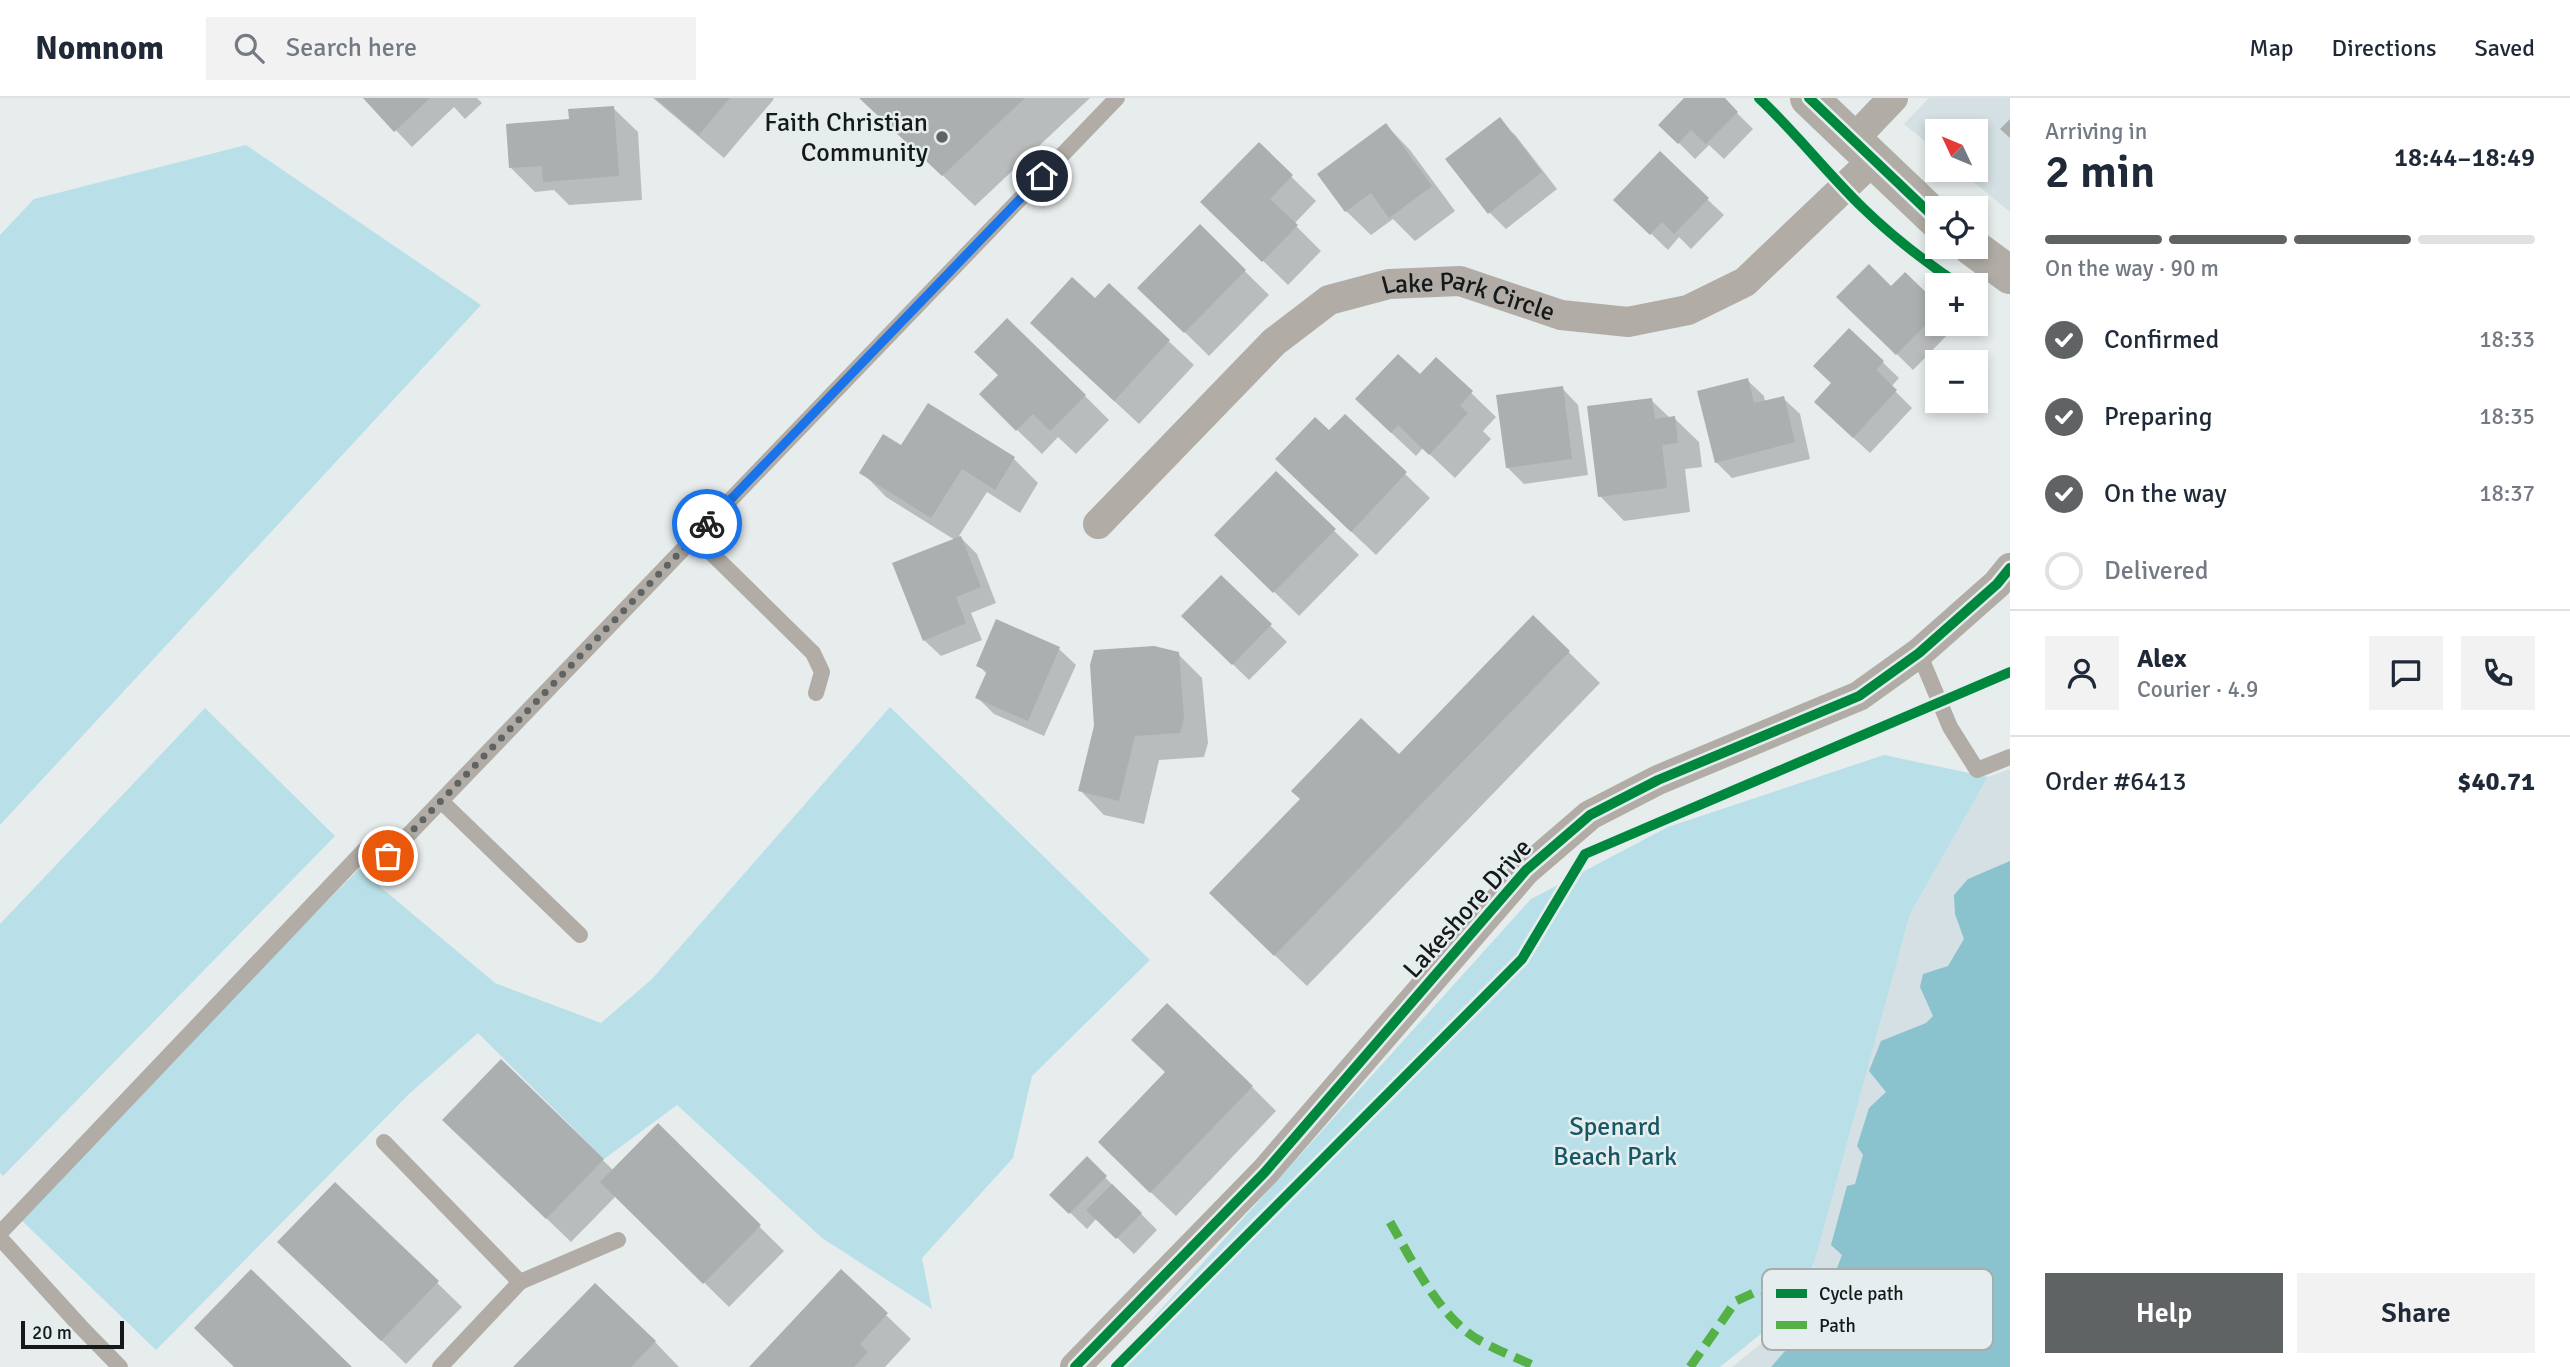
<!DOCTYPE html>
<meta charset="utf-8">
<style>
body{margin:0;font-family:Signika,sans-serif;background:#f2f2f3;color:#1f2937;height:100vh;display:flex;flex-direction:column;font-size:26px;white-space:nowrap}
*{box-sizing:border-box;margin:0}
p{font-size:23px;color:#747a83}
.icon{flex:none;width:38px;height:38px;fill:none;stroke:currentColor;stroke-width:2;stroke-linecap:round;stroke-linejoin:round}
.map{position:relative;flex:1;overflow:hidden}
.drawer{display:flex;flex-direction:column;background:#fff;width:560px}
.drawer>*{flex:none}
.needle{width:46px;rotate:314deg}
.fabs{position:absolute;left:1925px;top:21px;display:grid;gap:14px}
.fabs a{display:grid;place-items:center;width:63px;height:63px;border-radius:0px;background:#fff;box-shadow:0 4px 10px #0003;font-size:35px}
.scale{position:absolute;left:21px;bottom:18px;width:103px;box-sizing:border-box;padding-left:7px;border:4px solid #16191a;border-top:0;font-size:19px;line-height:24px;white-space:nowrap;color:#16191a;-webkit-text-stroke:5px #e5edef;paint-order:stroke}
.pin{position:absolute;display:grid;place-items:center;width:60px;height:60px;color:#fff;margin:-30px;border:4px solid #fff;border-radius:50%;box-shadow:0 2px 7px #0007}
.courier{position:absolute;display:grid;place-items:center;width:70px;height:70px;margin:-35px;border:5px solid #1a73e8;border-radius:50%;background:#fff;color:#222;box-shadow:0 2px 9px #0007}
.headline em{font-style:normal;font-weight:600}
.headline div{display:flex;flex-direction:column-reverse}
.headline{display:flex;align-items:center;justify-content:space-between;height:119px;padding:0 35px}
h1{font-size:46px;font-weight:600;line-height:52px}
.bar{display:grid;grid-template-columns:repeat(4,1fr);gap:10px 7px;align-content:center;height:84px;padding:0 35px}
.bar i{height:9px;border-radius:5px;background:#e0e1e3}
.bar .current{background:#5f6364}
.bar p{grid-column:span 4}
.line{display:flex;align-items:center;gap:18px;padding:0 35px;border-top:2px solid #e0e1e3}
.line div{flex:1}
.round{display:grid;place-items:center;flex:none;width:74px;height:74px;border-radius:0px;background:#f2f2f3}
ol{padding:0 35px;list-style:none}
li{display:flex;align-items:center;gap:21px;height:77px}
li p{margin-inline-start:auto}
li .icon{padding:7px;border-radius:50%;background:#5f6364;color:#fff;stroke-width:4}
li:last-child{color:#747a83}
li i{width:38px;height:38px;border:4px solid #e0e1e3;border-radius:50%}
.primary-button{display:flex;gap:14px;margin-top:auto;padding:14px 35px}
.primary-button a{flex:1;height:80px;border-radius:0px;background:#5f6364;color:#fff;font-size:28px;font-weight:600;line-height:80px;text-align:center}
.primary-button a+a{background:#f2f2f3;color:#1f2937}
header{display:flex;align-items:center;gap:42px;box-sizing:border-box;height:98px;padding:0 35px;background:#fff;border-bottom:2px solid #e0e1e3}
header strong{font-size:33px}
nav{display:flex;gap:38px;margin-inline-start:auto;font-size:24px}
.search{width:490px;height:63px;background:#f2f2f3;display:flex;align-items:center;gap:18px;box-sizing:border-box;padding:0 24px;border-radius:0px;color:#747a83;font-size:26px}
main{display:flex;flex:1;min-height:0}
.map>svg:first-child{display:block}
</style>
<header>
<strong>Nomnom</strong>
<div class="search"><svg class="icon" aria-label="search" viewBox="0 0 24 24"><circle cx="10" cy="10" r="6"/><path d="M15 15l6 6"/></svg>Search here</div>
<nav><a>Map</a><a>Directions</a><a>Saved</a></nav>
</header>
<main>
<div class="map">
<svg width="2010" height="1269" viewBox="0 0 2010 1269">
<rect width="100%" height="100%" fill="#e7eced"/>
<!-- built -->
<g fill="#d4e0e3">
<path d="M 1929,0 L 2010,0 L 2010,114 L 1959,72 L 1976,72 L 1976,33 L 1937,33 L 1937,53 L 1904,26 Z"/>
<path d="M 2010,671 L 2010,1269 L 1732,1269 L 1813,1204 L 1814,1162 L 1910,816 L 1988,679 Z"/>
</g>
<!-- green -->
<g fill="#b9e0e9">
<path d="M 246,47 L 481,207 L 0,727 L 0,137 L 34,101 Z"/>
<path d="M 890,609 L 1150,862 L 1032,978 L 1013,1060 L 922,1160 L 932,1211 L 822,1140 L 677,1007 L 604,1061 L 478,935 L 410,995 L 156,1252 L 16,1117 L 359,771 L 495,885 L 601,925 L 652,881 Z"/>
<path d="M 205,610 L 335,738 L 3,1078 L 0,1075 L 0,826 Z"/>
<path d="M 1884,657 L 1988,679 L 1910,816 L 1804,1201 L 1720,1269 L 1109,1269 L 1531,801 L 1668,729 Z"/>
</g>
<!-- water -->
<path fill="#8ac2ce" d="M 2010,763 L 2010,1269 L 1771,1269 L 1821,1212 L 1842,1157 L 1831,1147 L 1847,1088 L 1855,1086 L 1863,1057 L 1857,1048 L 1869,1010 L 1886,994 L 1869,973 L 1881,943 L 1926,925 L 1933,918 L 1920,889 L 1923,876 L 1948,868 L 1964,841 L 1955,816 L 1954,797 L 1968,781 Z"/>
<!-- shadow -->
<g fill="#0003">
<path d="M 365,0 L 477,0 L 482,5 L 465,21 L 454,9 L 412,49 Z"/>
<path d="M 653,0 L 773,0 L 774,1 L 724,60 Z"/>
<path d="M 861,0 L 1090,0 L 975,108 Z"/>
<path d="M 1687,0 L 1722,0 L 1753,31 L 1724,61 L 1709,47 L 1695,61 L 1661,27 Z"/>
<path d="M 613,10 L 638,34 L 642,102 L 569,107 L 554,92 L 535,94 L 511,70 L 571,23 Z"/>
<path d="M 1499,22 L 1516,38 L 1557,91 L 1506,131 L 1490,115 L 1448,61 Z"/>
<path d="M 1386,27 L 1410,52 L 1455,113 L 1415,143 L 1393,121 L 1371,137 L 1346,113 L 1320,77 Z"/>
<path d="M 1259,47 L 1316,103 L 1294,126 L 1321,153 L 1288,187 L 1227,128 Z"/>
<path d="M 1707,101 L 1724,117 L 1691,151 L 1679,139 L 1668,152 L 1616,102 Z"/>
<path d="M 1200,129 L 1269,197 L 1209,258 L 1140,190 Z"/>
<path d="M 1905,176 L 1937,207 L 1937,226 L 1957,227 L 1913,272 L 1839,199 L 1891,191 Z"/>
<path d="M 1109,187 L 1194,267 L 1139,326 L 1056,249 Z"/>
<path d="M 1849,232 L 1899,280 L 1891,289 L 1912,310 L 1870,355 L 1832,320 L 1833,285 Z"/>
<path d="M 1436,261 L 1496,319 L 1483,333 L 1491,341 L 1455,380 L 1423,350 L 1416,358 L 1382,326 Z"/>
<path d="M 1747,282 L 1764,298 L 1765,304 L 1783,300 L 1800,316 L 1810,361 L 1732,380 L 1716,364 Z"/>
<path d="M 1562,290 L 1578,307 L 1588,377 L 1524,386 L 1507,369 Z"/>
<path d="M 1085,298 L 1109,322 L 1076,356 L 1058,339 L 1042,356 L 1006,321 Z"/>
<path d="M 1651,302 L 1670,320 L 1674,320 L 1699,344 L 1702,369 L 1685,371 L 1690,414 L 1624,423 L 1600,398 Z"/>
<path d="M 1345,318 L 1430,400 L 1376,457 L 1301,386 Z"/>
<path d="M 901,349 L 1014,361 L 1038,385 L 1020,415 L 987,394 L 959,438 L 977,456 L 996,505 L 971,515 L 982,542 L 941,558 L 924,542 L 955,442 L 886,399 L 862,374 Z"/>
<path d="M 1276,376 L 1359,457 L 1299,518 L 1216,437 Z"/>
<path d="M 1221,479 L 1287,544 L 1249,582 L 1183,518 Z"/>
<path d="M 1533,519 L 1600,585 L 1307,888 L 1243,827 L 1399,658 Z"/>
<path d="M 1059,551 L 1076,567 L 1044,638 L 994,616 L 978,600 L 988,577 L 978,567 Z"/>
<path d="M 1178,556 L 1202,580 L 1208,645 L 1204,659 L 1159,662 L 1144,726 L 1104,717 L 1080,692 Z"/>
<path d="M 501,963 L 614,1073 L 658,1028 L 784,1153 L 729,1209 L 616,1098 L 571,1144 L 469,1046 Z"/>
<path d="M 1252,989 L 1276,1013 L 1176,1118 L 1124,1069 Z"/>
<path d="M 1087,1061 L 1157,1132 L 1134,1156 L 1097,1120 L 1087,1131 L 1052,1097 Z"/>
<path d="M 335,1086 L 462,1209 L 406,1266 L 304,1168 Z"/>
<path d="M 841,1174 L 911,1241 L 885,1269 L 752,1269 Z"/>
<path d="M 655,1244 L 679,1269 L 516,1269 Z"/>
</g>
<!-- building -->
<g fill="#abafb0">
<path d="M 363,0 L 430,0 L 394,34 Z"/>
<path d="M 655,0 L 730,0 L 699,37 Z"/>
<path d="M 859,0 L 1025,0 L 942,78 Z"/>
<path d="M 1684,0 L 1725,0 L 1738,14 L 1706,46 L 1691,32 L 1678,46 L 1658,27 Z"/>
<path d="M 614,8 L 619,78 L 543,84 L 542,68 L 509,70 L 506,26 L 569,21 L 568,11 Z"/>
<path d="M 1500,19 L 1542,74 L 1488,116 L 1445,61 Z"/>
<path d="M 2010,21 L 2010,40 L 2000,31 Z"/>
<path d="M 1386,25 L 1432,88 L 1389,120 L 1371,95 L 1345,114 L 1317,76 Z"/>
<path d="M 1259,44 L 1293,77 L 1270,101 L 1298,127 L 1262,164 L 1200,104 Z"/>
<path d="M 1660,53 L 1709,100 L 1674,136 L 1662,124 L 1650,137 L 1613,102 Z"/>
<path d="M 1200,126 L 1246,172 L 1184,235 L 1137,190 Z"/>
<path d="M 1869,166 L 1891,188 L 1905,174 L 1937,205 L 1937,215 L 1896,257 L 1836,199 Z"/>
<path d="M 1072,179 L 1095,200 L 1109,185 L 1170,242 L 1114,303 L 1030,225 Z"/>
<path d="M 1007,220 L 1086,297 L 1050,333 L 1033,316 L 1016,333 L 979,296 L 998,277 L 974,254 Z"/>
<path d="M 1849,230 L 1884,263 L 1876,272 L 1897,292 L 1853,340 L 1814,304 L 1831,285 L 1813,268 Z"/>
<path d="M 1398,256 L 1420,276 L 1436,259 L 1473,293 L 1460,308 L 1468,315 L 1429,357 L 1398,327 L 1391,335 L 1355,301 Z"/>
<path d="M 1748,280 L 1754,305 L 1784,298 L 1795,344 L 1715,365 L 1697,293 Z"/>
<path d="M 1563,288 L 1572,361 L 1506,370 L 1496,297 Z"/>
<path d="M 1652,300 L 1655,321 L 1675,318 L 1678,345 L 1662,347 L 1667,390 L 1598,399 L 1587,308 Z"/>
<path d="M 928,305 L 1015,359 L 995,392 L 962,371 L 931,420 L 859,375 L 883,336 L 901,347 Z"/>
<path d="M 1345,316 L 1407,374 L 1351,434 L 1275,361 L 1315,319 L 1329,332 Z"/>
<path d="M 1276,373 L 1336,431 L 1273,495 L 1214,437 Z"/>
<path d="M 961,438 L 981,489 L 956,499 L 966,525 L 923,543 L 892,465 Z"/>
<path d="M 1221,477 L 1272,526 L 1232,567 L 1181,518 Z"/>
<path d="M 1533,517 L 1570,553 L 1274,858 L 1209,795 L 1300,701 L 1291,693 L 1361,620 L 1399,656 Z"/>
<path d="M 996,521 L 1060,549 L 1028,623 L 975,600 L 987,573 L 976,568 Z"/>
<path d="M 1154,548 L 1179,554 L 1184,620 L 1180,635 L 1135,638 L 1119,703 L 1078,693 L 1094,628 L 1090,567 L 1094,552 Z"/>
<path d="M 1167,905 L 1253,988 L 1150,1095 L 1098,1044 L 1165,974 L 1131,942 Z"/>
<path d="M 501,961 L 604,1061 L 546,1121 L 442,1022 Z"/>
<path d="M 658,1025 L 761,1127 L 703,1186 L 600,1084 Z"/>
<path d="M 1087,1058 L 1107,1078 L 1069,1116 L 1049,1097 Z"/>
<path d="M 335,1084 L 439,1183 L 381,1243 L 277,1144 Z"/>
<path d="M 1112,1086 L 1142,1115 L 1116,1141 L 1086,1112 Z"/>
<path d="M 251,1171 L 352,1269 L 234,1269 L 194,1230 Z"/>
<path d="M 841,1171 L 888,1215 L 860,1246 L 868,1254 L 854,1269 L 749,1269 Z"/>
<path d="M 595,1185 L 656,1243 L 631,1269 L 513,1269 Z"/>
</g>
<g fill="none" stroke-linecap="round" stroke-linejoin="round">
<!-- service -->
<g stroke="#b1ada6" stroke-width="16">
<path d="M 695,439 L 813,555 L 822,574 L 816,595"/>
<path d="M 1919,555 L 1950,629 L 1977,672 L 2010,659"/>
<path d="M 441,703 L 580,837"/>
<path d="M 388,758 L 1117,0"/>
<path d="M 384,1044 L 520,1184 L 440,1269"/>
<path d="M 0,1135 L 373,743"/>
<path d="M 0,1140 L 80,1228 L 120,1269"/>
<path d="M 520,1184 L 618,1142"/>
</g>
<!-- minor -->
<g stroke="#b1ada6" stroke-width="30">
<path d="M 1852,43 L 1893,0"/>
<path id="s1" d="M 1098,426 L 1274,244 L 1329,202 L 1389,186 L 1460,183 L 1561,217 L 1628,224 L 1688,212 L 1745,184 L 1873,62"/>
<path d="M 1075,1269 L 1265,1074 L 1526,772 L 1590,717 L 1658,682 L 1859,598 L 1919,555 L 1997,486 L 2010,470"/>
</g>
<!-- tertiary -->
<g stroke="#b1ada6" stroke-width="38">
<path d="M 1809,0 L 1937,122"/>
<path d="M 1972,149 L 2010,177"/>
</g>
<!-- quiet -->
<g stroke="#55b145" stroke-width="9" stroke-dasharray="18 9" stroke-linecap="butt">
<path d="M 1390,1124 C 1412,1162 1438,1217 1477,1241 C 1496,1252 1517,1260 1537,1269"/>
<path d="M 1690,1269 L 1736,1203 L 1760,1192 L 1796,1196"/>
</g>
<defs>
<g id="cycleway">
<path d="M 1759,0 C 1796,35 1827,75 1863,110 C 1893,139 1925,164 1960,187"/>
<path d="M 1809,0 L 1937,122"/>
<path d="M 1075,1269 L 1265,1074 L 1526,772 L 1590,717 L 1658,682 L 1859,598 L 1919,555 L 1997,486 L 2010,470"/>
<path d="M 1116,1269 L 1522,861 L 1585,756 L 2010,574"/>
</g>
</defs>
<!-- cycleway casing -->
<use href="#cycleway" stroke="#e5edef" stroke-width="15"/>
<!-- cycleway -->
<use href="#cycleway" stroke="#00873e" stroke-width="10"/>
</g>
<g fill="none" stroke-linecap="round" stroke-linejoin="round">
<!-- done -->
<path stroke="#5f6364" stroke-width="7" stroke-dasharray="0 12.6" d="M 388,758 L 707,426"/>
<!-- route -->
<path stroke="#1a73e8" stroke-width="9" d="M 707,426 L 1042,78"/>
</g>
<!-- markers -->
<circle fill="#5f6364" stroke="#e5edef" stroke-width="2.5" cx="942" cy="39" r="7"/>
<g text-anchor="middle" stroke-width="5" stroke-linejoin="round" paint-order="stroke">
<!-- poi labels -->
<g font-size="26" fill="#16191a" stroke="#e5edef" text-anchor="end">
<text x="928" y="33">Faith Christian<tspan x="928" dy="30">Community</tspan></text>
</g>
<!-- street labels -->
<g font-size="26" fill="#16191a" stroke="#e5edef">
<text dy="9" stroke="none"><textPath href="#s1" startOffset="466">Lake Park Circle</textPath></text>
<text transform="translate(1467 810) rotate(-48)" y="9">Lakeshore Drive</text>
</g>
<!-- park labels -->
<g font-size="26" fill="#165865" stroke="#e5edef">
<text x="1615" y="1037">Spenard<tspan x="1615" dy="30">Beach Park</tspan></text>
</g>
</g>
<!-- legend -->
<rect x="1762" y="1171" width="231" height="81" rx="10" fill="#e5edef" stroke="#a7adaf" stroke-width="2"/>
<rect x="1776" y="1191" width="31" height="9" fill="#00873e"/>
<rect x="1776" y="1223" width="31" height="8" fill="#55b145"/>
<g font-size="19" fill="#16191a">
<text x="1819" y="1202">Cycle path</text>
<text x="1819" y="1234">Path</text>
</g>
</svg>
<div class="fabs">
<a><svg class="needle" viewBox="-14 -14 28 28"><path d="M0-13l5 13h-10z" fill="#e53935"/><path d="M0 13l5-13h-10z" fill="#747a83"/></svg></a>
<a><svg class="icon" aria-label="locate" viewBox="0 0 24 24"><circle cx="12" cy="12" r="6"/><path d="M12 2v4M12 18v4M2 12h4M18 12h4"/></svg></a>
<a>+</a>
<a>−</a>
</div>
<div class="scale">20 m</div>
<div class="pin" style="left:388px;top:758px;background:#ea580c"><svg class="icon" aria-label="bag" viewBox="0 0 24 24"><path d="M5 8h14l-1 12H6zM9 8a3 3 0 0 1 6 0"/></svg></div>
<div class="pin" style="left:1042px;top:78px;background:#1f2937"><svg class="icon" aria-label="home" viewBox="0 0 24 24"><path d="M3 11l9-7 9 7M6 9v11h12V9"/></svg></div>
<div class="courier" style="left:707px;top:426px"><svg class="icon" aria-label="bike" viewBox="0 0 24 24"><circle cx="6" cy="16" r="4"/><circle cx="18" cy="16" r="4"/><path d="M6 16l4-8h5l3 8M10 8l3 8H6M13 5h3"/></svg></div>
</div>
<section class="drawer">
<div class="headline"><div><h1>2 min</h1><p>Arriving in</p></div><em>18:44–18:49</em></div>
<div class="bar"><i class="current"></i><i class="current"></i><i class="current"></i><i></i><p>On the way · 90 m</p></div>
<ol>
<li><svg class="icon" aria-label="check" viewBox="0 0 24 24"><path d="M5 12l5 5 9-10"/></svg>Confirmed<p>18:33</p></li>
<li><svg class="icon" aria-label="check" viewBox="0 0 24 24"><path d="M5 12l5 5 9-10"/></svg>Preparing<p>18:35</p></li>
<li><svg class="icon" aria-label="check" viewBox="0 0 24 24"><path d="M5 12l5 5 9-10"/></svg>On the way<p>18:37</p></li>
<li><i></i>Delivered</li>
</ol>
<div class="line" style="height:126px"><a class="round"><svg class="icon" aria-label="person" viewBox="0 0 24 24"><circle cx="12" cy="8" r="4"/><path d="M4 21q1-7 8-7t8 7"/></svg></a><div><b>Alex</b><p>Courier · 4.9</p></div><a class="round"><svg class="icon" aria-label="chat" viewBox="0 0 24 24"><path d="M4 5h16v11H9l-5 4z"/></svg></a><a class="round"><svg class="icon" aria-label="phone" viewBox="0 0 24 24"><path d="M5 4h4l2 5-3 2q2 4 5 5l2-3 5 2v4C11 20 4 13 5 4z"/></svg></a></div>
<div class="line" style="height:91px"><div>Order #6413</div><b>$40.71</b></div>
<div class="primary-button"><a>Help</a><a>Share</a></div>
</section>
</main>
